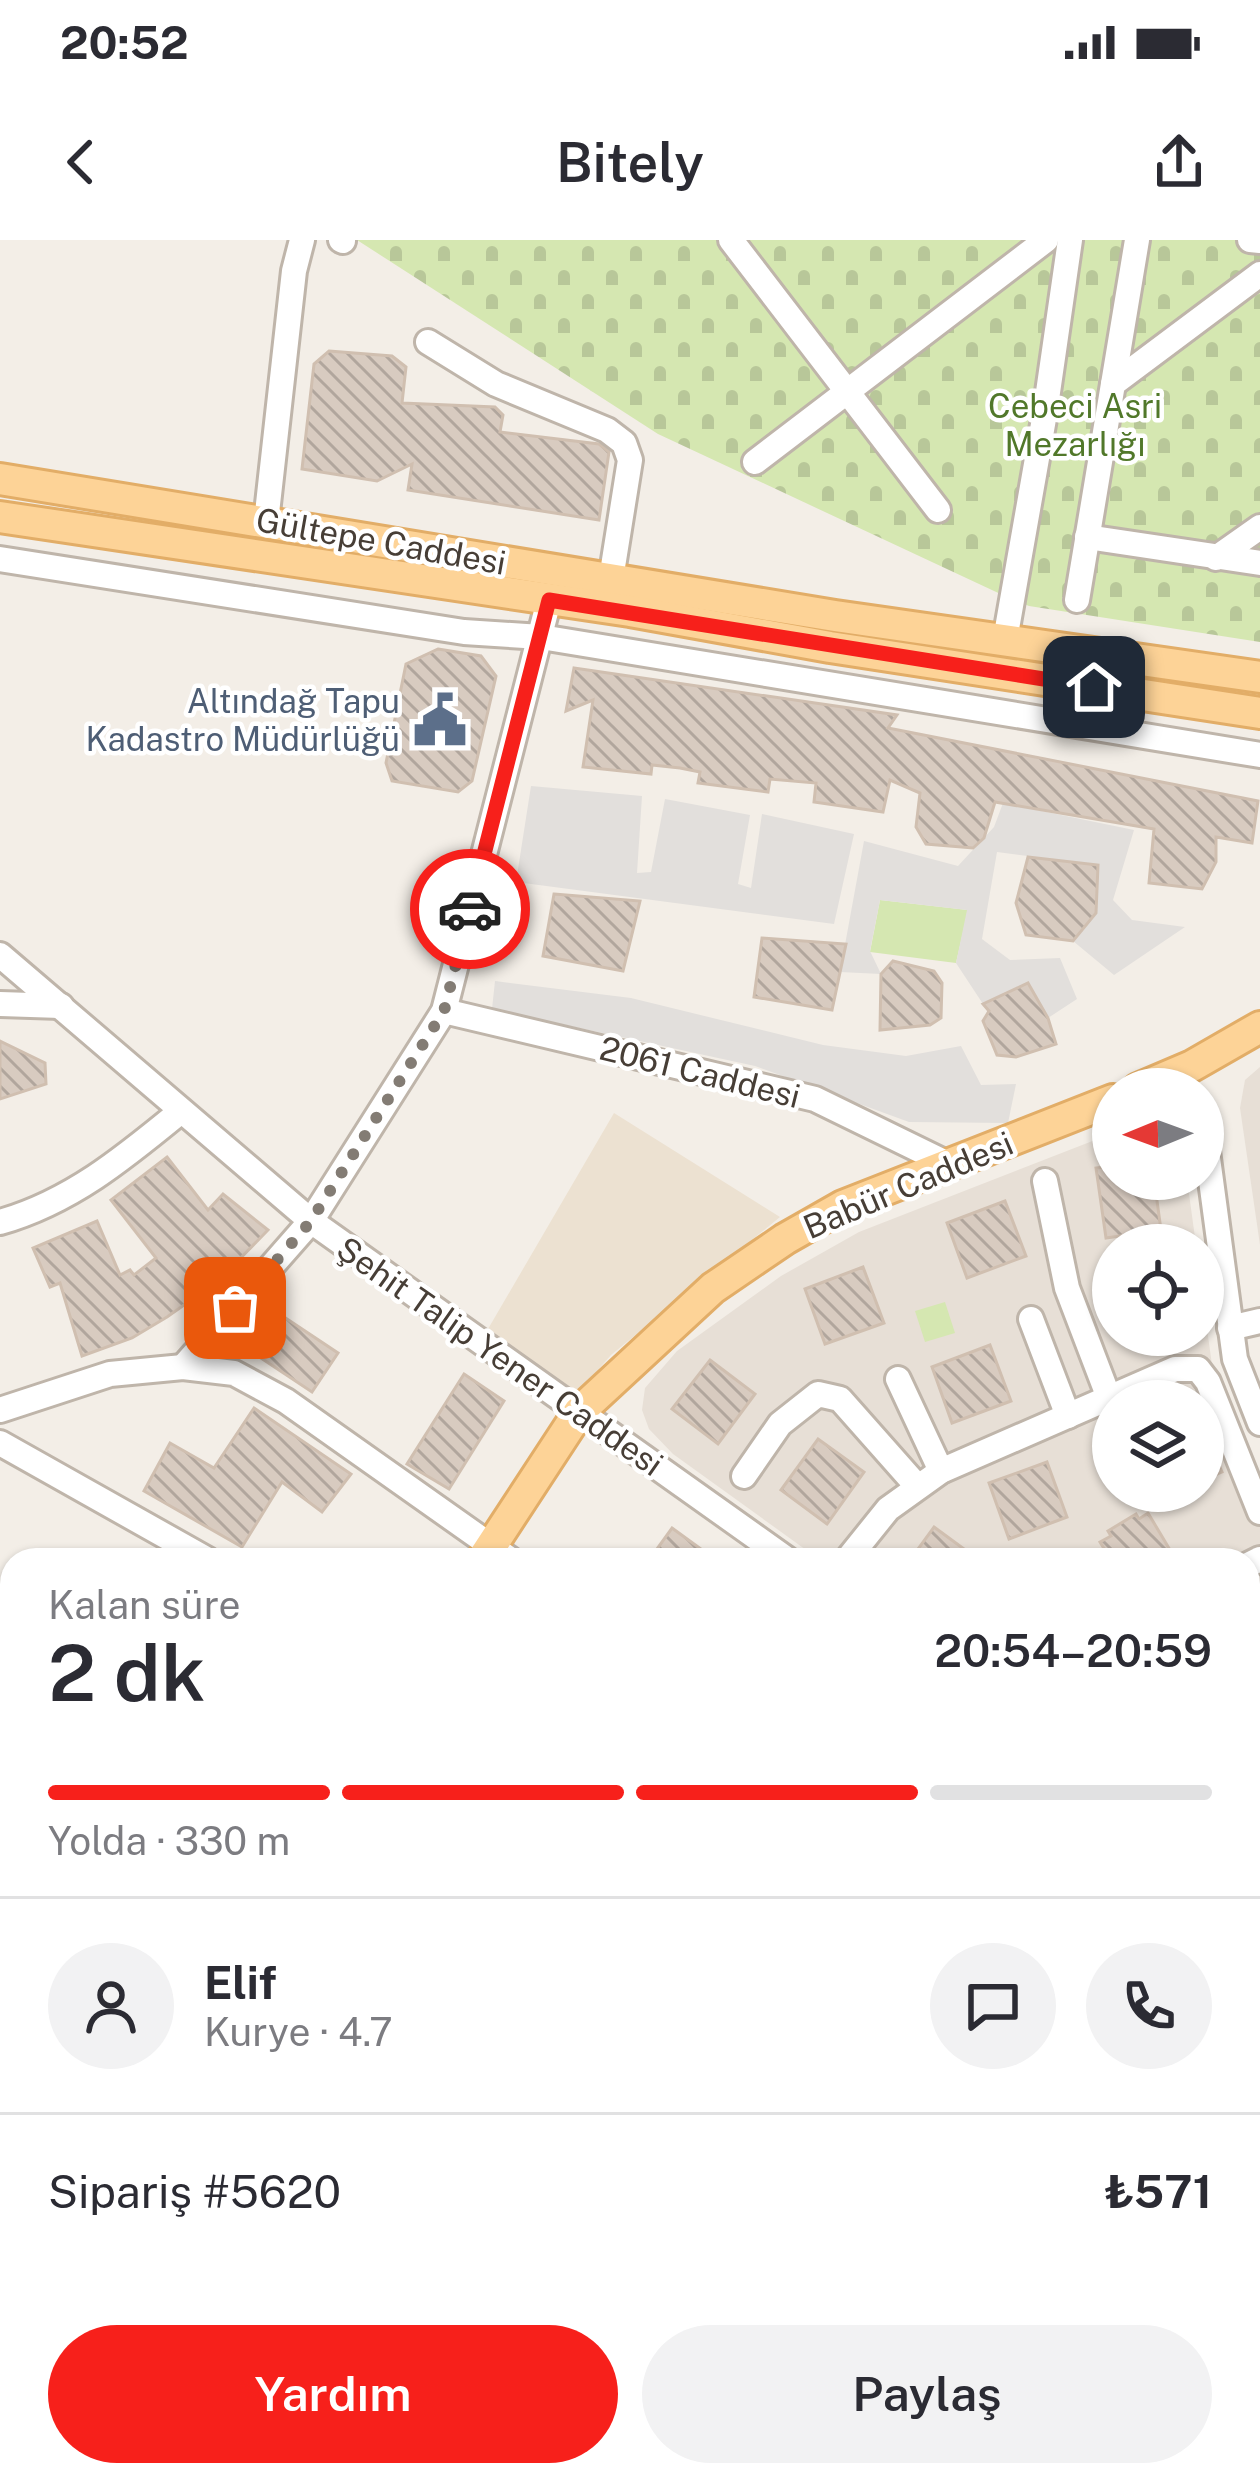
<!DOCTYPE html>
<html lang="tr">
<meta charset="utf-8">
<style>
body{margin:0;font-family:"Public Sans",sans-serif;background:#f2f2f3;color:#2b2b33;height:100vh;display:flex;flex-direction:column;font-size:45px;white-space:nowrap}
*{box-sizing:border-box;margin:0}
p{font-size:39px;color:#7c7c81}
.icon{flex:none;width:66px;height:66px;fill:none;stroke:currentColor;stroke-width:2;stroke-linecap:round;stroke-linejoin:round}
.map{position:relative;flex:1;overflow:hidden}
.sheet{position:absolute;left:0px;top:1308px;width:1260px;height:939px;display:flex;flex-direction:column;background:#fff;border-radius:36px 36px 0 0;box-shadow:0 3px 9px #0004}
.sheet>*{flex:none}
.needle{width:78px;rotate:269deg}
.fabs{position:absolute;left:1092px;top:828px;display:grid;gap:24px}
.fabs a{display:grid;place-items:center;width:132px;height:132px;border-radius:50%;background:#fff;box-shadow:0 3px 9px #0004;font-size:60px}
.pin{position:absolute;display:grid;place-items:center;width:102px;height:102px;color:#fff;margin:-51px;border-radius:24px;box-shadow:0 6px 18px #0006}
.courier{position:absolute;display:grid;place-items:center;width:120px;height:120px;margin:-60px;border:9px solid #f7201b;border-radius:50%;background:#fff;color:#222;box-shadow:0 3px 15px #0007}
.head em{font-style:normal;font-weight:600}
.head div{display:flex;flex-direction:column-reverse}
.head{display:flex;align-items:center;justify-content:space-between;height:204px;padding:0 48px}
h1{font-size:78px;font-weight:600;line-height:90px}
.bar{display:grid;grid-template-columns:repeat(4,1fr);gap:18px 12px;align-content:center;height:144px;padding:0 48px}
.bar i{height:15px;border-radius:9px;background:#e1e1e2}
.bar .current{background:#f7201b}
.bar p{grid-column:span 4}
.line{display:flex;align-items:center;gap:30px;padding:0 48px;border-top:3px solid #e1e1e2}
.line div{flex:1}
.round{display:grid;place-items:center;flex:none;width:126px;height:126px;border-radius:63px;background:#f2f2f3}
.cta{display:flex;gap:24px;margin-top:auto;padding:24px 48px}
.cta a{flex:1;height:138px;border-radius:72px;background:#f7201b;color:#fff;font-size:48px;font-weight:600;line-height:138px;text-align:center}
.cta a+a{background:#f2f2f3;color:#2b2b33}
.status{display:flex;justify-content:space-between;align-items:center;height:84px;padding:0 60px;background:#fff;direction:ltr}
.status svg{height:33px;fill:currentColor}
header{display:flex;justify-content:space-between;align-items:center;height:156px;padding:0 48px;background:#fff;font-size:54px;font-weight:600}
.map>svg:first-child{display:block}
</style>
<div class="status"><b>20:52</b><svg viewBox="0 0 49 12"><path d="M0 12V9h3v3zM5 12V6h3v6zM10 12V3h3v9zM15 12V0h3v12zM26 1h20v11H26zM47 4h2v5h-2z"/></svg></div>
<header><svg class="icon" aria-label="back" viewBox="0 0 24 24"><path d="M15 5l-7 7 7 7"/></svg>Bitely<svg class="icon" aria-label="share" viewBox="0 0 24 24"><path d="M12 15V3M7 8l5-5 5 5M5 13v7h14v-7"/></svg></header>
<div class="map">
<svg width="1260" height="2246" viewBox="0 0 1260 2246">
<defs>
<pattern id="cemetery-stones" width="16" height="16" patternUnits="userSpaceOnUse" patternTransform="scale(3)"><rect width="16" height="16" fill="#d5e7b1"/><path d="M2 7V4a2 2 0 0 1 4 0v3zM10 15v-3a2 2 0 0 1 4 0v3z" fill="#b8c799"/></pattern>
<pattern id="building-back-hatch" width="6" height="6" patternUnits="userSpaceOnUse" patternTransform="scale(3)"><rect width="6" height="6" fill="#d8cbc0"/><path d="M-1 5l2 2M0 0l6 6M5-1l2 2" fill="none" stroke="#b1a69d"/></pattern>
</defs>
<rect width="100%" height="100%" fill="#f3eee7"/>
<!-- residential -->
<g fill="#e7dfd6" fill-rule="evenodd">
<path d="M 1260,827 L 1260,1005 L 1240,868 L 1245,840 Z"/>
<path d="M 1113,893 L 1113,939 L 1187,939 L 1196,1005 L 1113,1005 L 1113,1095 L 1203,1095 L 1203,1060 L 1213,1132 L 1260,1237 L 1260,1714 L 1248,1700 L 1248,1320 L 820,1320 L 673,1214 L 649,1189 L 642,1170 L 645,1148 L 677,1111 L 781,1036 L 859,992 ZM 1113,1161 L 1203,1161 L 1203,1251 L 1113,1251 Z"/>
</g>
<!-- education -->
<g fill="#ece1d1">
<path d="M 614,873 L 780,977 L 611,1115 L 576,1155 L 493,1099 L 488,1089 Z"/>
<path d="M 459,2235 L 589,2235 L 592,2246 L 462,2246 Z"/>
</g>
<!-- green -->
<g fill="#d5e7b1">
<path d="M 880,660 L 968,670 L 956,723 L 870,712 Z"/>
<path d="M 945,1062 L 955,1093 L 925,1102 L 915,1071 Z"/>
</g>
<!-- cemetery -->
<path fill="url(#cemetery-stones)" d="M 357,0 L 1260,0 L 1260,402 L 1029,366 L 1009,358 L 658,194 Z"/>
<!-- parking -->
<g fill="#e2dfdc">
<path d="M 531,546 L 642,556 L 637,633 L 651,632 L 665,559 L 750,575 L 738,644 L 751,648 L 762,574 L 854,594 L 834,684 L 516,642 Z"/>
<path d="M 1003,563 L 1134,590 L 1113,660 L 1132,680 L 1185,687 L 1114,735 L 1073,701 L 1096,673 L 1098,625 L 997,612 L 982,699 L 1010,720 L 1060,718 L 1077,759 L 1048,778 L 1028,744 L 983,764 L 956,723 L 967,670 L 880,660 L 870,711 L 881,734 L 840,732 L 864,601 L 958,626 L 994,587 Z"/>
<path d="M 495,741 L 631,758 L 823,805 L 906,816 L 961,806 L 981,845 L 1016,844 L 1008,883 L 909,882 L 755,826 L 492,769 Z"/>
</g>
<!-- building -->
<g fill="url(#building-back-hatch)" stroke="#d0bfb0" stroke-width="3">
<path d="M 329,111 L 392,116 L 406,127 L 402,163 L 495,167 L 503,175 L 500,192 L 599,204 L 609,212 L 599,280 L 408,250 L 412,224 L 377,241 L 302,229 L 314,124 Z"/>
<path d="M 438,409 L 481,416 L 496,436 L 472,541 L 458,552 L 392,541 L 386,523 L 406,424 Z"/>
<path d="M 574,428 L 897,475 L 888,488 L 1258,561 L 1252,603 L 1216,597 L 1216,622 L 1202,649 L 1149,643 L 1154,589 L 995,562 L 984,598 L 973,608 L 926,604 L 916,587 L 920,553 L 890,540 L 883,572 L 814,562 L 816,543 L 770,539 L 768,552 L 698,543 L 700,532 L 680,528 L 652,525 L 651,534 L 583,527 L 593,460 L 566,471 Z"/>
<path d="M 1028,617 L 1098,625 L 1096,673 L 1073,701 L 1026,695 L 1016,663 Z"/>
<path d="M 554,654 L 640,661 L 623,731 L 543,716 Z"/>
<path d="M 762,698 L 846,704 L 832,770 L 754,757 Z"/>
<path d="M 893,721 L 934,731 L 942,743 L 941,778 L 930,785 L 880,790 L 881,734 Z"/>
<path d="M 1028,743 L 1048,778 L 1056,804 L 1016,817 L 997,815 L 983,781 L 989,771 L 983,764 Z"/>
<path d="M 0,801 L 45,823 L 46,844 L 0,859 Z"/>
<path d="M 167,917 L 208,970 L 223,954 L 268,990 L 218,1041 L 167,1077 L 132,1098 L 82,1116 L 60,1043 L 50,1047 L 33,1008 L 97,981 L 120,1035 L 130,1030 L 134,1035 L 156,1018 L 111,960 Z"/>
<path d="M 1113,926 L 1113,939 L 1154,939 L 1161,990 L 1106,998 L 1096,928 Z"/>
<path d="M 1005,961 L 1026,1016 L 967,1038 L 947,983 Z"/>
<path d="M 863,1027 L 884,1083 L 825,1104 L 805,1049 Z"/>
<path d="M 284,1077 L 338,1113 L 312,1152 L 258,1116 Z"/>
<path d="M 990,1105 L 1011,1161 L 952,1183 L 932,1127 Z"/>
<path d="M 710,1120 L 755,1154 L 718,1204 L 672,1169 Z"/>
<path d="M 464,1134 L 504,1161 L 449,1249 L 407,1224 Z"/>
<path d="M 254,1168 L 351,1234 L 322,1272 L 282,1242 L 242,1307 L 144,1251 L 170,1203 L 214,1228 Z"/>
<path d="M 1203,1188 L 1222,1232 L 1203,1240 Z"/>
<path d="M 818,1199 L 864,1232 L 827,1284 L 781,1250 Z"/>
<path d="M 1047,1222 L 1067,1277 L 1009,1299 L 989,1243 Z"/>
<path d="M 1148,1273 L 1176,1320 L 1111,1320 L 1100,1302 L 1111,1296 L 1108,1291 L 1136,1274 L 1139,1279 Z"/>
<path d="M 934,1287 L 979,1320 L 910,1320 Z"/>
<path d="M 672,1288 L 716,1320 L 649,1320 Z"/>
</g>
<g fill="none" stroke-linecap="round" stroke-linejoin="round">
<defs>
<g id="minor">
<path d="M 341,0 L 343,1"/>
<path d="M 731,0 L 938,270"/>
<path d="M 1250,0 L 1260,1"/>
<path d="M 428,102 L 496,144 L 607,190 L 624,203 L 630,220 L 611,339"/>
<path d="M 1113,144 L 1260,34"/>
<path d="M 755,222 L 1046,0"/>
<path d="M 266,282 L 294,31 L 302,0"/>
<path d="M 1087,297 L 1260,323"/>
<path d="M 1216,318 L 1260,287"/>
<path d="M 0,319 L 464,392 L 541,397 L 1260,515"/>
<path d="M 1077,360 L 1137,0"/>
<path d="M 1005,400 L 1045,173 L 1070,0"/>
<path d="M 0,715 L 311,981 L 788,1320"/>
<path d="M 0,764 L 61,766"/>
<path d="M 444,771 L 815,859 L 946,923"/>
<path d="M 1203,881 L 1235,1119 L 1260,1183"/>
<path d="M 1045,941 L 1067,1048 L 1109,1158"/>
<path d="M 0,982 C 71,962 125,917 181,871"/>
<path d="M 1031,1079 L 1068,1176"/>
<path d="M 1230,1088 L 1260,1081"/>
<path d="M 183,1127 L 311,981 L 444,771 L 549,360"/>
<path d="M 898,1139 L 941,1231"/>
<path d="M 0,1170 L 110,1134 L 183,1127 L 234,1133 L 286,1161 L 511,1320"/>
<path d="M 0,1203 L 208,1320"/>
<path d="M 744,1236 L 780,1184 L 818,1154 L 840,1159 L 917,1246"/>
<path d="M 847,1320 L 888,1269 L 941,1231 L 1175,1129 L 1198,1129 L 1208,1142 L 1260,1272"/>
<path d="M 1248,1325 L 1260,1319"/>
<path d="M 0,1387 L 12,1394"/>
<path d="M 1248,1516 L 1260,1523"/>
<path d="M 0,1574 L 12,1583"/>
<path d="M 1248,1645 L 1260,1636"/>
<path d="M 1248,1726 L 1260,1742"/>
<path d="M 0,1768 L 12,1777"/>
<path d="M 0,1887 L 12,1886"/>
<path d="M 1248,1991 L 1260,1991"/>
<path d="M 1248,2026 L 1260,2049"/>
<path d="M 0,2059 L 12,2059"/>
<path d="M 1248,2165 L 1260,2159"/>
<path d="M 160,2235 L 162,2246"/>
<path d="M 602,2235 L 606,2246"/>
<path d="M 670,2235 L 671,2246"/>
<path d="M 767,2235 L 769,2246"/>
<path d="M 960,2235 L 961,2246"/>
<path d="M 1157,2235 L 1161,2246"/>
<path d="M 1072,2246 L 1099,2235"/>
</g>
<g id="major">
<path d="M 0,239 L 835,376 L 1260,437"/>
<path d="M 0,277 L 630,371 L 830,407 L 1260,473"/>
<path d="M 1138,849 L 1192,826 L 1260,787"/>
<path d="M 482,1320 L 579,1172 L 713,1048 L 785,999 L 843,966 L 1113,860"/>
<path d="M 433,2235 L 436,2246"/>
</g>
</defs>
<!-- minor casing -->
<use href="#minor" stroke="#bfb5aa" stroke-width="30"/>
<!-- major casing -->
<use href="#major" stroke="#e2ad67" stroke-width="36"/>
<!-- minor -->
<use href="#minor" stroke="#fff" stroke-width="24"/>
<!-- major -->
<use href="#major" stroke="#fdd397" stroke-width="30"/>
</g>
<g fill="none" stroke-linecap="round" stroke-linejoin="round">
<!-- done -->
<path stroke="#837c74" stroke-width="12" stroke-dasharray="0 21.6" d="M 235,1068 L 311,981 L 444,771 L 470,669"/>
<!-- route -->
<path stroke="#f7201b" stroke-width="15" d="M 470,669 L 549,360 L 1094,447"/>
</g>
<!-- icons -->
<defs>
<symbol id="civic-bare" viewBox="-9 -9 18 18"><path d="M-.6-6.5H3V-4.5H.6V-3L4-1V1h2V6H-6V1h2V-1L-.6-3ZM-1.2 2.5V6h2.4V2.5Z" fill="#5c6f8a" stroke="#fff" stroke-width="2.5" paint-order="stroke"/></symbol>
</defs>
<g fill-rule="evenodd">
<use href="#civic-bare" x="402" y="442" width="76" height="76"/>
</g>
<g text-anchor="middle" stroke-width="9" stroke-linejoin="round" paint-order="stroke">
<!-- park labels -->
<g font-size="33" fill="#51782a" stroke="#fff">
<text x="1075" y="178">Cebeci Asri<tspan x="1075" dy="38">Mezarlığı</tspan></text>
</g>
<!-- street labels -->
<g font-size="33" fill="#473e36" stroke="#fff">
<text transform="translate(381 301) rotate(10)" y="12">Gültepe Caddesi</text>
<text transform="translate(700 832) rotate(14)" y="12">2061 Caddesi</text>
<text transform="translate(908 945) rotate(-23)" y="12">Babür Caddesi</text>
<text transform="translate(500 1116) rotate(35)" y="12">Şehit Talip Yener Caddesi</text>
</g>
<!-- service labels -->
<g font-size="33" fill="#4e5e75" stroke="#fff" text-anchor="end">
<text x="400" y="473">Altındağ Tapu<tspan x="400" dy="38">Kadastro Müdürlüğü</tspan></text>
</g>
</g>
</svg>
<div class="fabs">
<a><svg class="needle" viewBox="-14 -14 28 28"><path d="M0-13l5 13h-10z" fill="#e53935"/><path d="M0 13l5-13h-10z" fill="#7c7c81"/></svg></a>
<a><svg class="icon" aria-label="locate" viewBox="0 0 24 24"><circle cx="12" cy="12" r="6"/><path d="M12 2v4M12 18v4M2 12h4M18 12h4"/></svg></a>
<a><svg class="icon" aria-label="layers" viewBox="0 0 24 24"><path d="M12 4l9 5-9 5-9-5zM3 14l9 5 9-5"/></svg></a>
</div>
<div class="pin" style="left:235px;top:1068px;background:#ea580c"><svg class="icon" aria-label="bag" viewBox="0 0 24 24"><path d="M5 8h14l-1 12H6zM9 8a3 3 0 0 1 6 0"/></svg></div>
<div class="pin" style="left:1094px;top:447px;background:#1f2937"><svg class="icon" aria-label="home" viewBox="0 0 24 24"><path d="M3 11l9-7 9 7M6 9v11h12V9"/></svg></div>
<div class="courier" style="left:470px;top:669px"><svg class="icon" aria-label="car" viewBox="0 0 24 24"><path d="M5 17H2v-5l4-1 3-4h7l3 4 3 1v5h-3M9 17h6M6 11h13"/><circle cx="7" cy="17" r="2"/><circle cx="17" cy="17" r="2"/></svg></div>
<section class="sheet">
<div class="head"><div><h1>2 dk</h1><p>Kalan süre</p></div><em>20:54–20:59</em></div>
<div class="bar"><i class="current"></i><i class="current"></i><i class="current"></i><i></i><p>Yolda · 330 m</p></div>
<div class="line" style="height:216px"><a class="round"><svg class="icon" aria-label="person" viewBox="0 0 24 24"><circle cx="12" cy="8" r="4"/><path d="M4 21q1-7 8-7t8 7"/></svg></a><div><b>Elif</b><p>Kurye · 4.7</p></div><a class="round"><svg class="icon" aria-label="chat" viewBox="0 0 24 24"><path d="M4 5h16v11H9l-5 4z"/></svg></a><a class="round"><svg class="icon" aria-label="phone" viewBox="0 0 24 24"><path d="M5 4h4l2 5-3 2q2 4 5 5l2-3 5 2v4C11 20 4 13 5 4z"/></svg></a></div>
<div class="line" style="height:156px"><div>Sipariş #5620</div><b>₺571</b></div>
<div class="cta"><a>Yardım</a><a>Paylaş</a></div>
</section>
</div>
